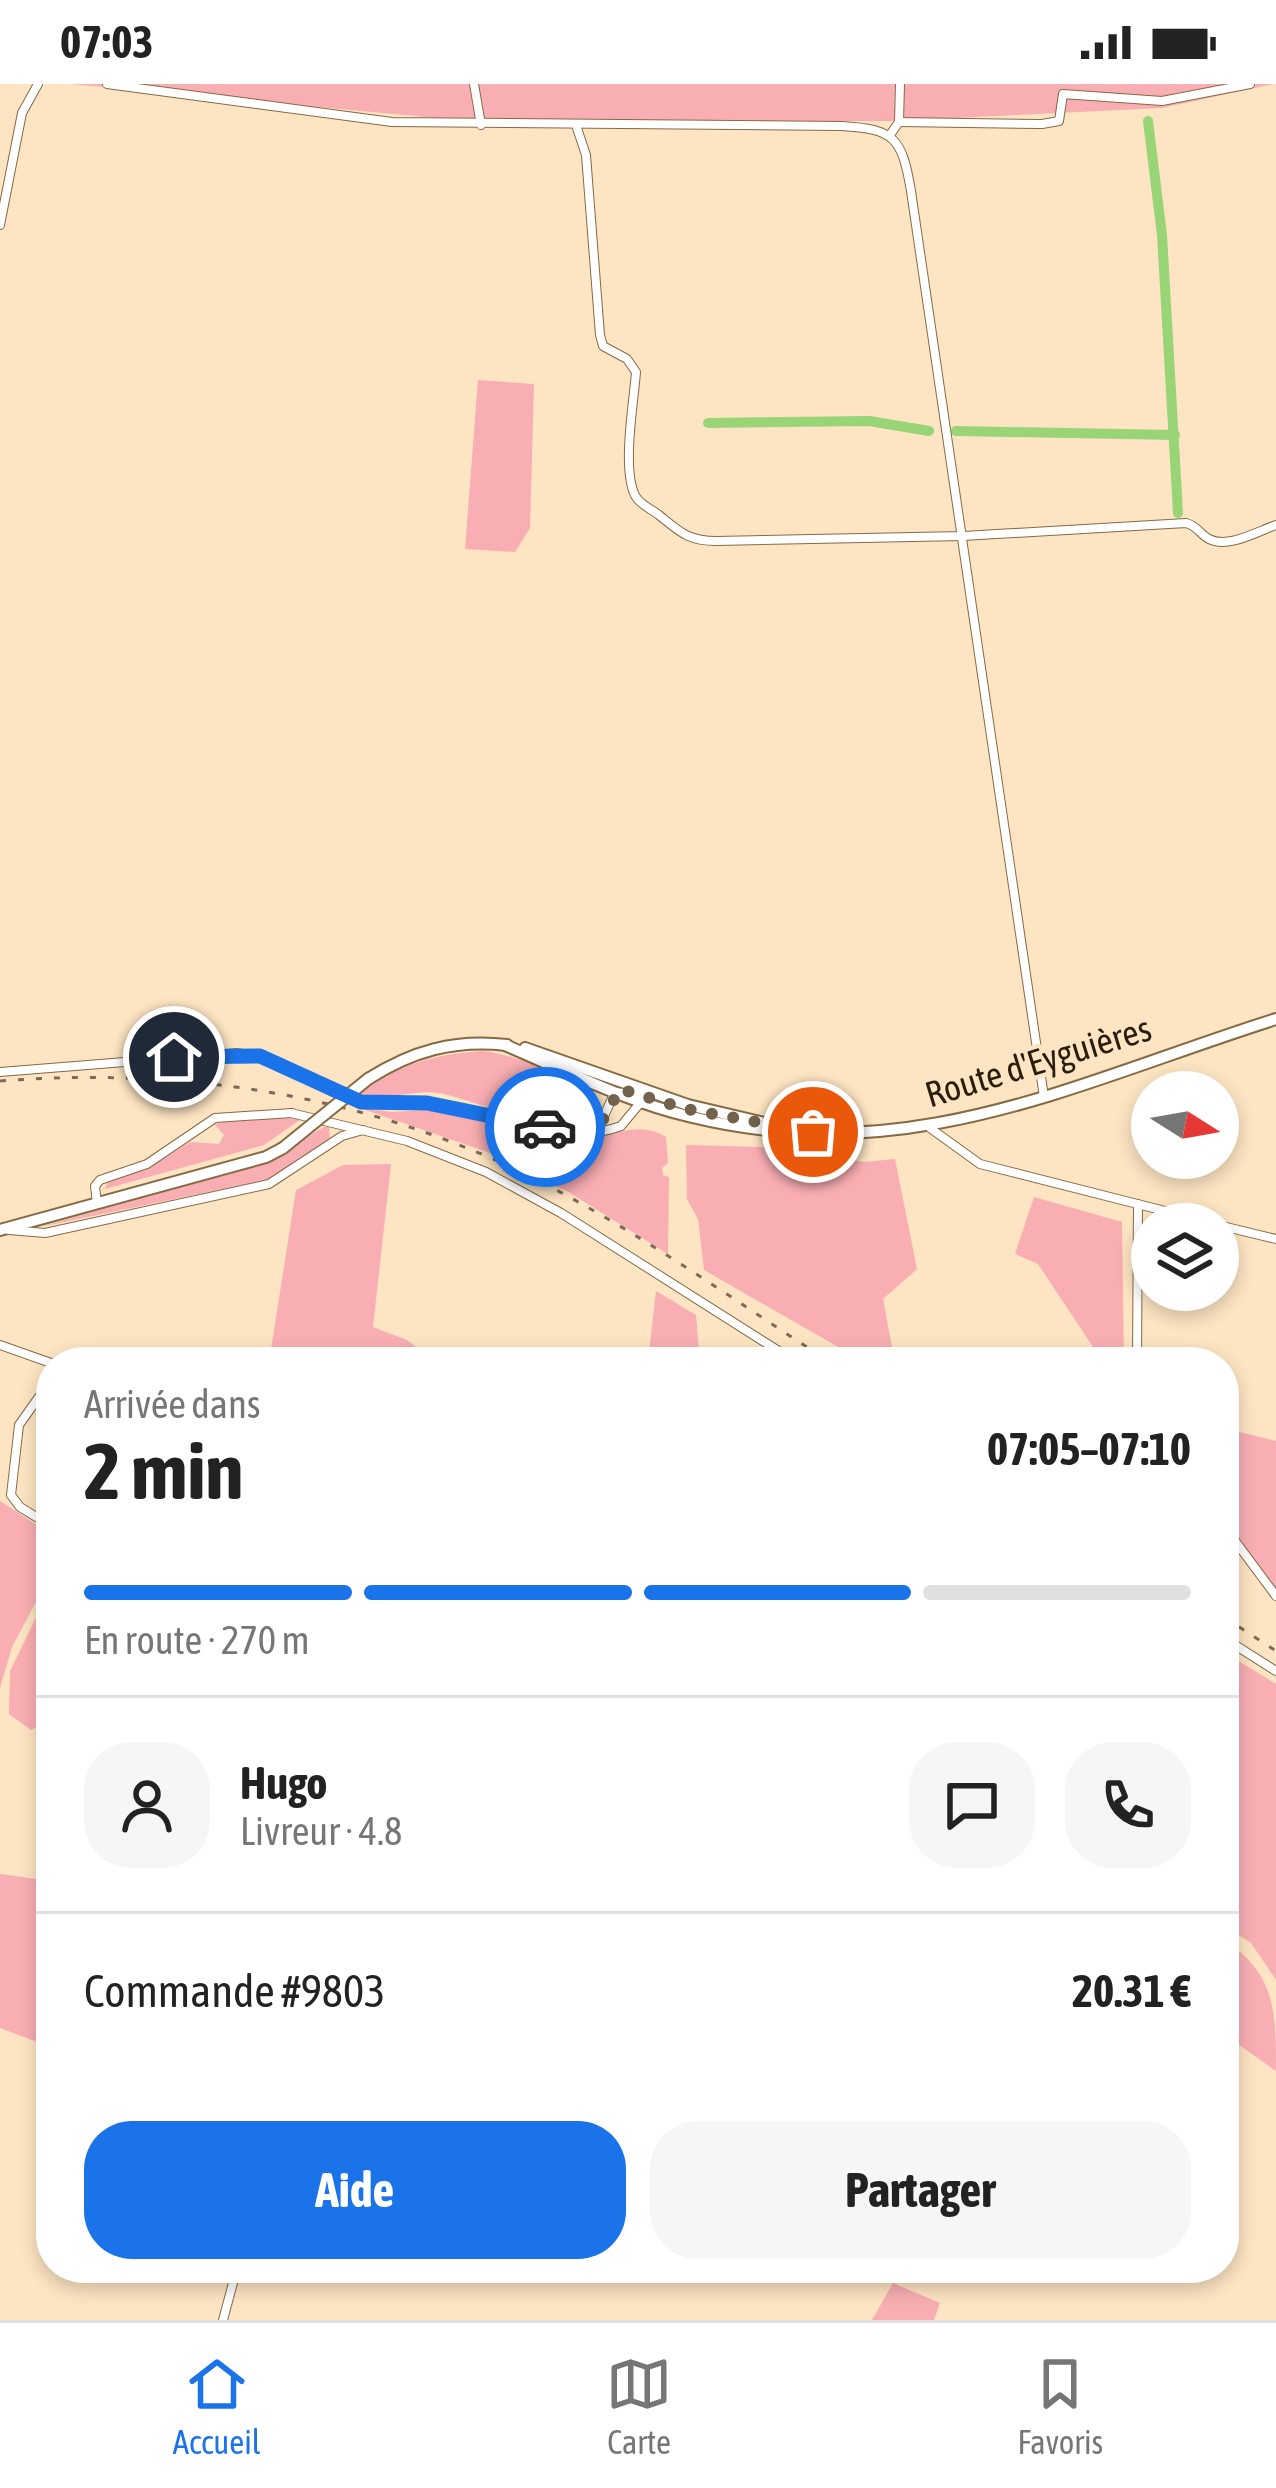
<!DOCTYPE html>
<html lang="fr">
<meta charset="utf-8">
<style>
body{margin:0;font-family:"Asap Condensed",sans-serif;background:#f6f6f6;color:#222;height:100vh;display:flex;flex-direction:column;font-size:45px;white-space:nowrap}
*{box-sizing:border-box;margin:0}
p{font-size:39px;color:#767676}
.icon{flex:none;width:66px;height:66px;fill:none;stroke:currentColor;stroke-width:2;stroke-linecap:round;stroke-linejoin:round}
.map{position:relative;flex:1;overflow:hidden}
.sheet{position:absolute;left:36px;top:1263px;width:1203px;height:936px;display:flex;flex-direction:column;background:#fff;border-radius:48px;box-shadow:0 6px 18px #0003}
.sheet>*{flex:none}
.needle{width:78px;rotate:101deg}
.fabs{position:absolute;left:1131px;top:987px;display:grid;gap:24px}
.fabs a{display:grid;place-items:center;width:108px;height:108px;border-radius:50%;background:#fff;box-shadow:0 6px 18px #0003;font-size:60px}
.pin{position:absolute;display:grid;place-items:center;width:102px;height:102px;color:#fff;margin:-51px;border:6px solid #fff;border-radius:50%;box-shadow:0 3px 12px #0007}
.courier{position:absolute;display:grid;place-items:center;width:120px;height:120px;margin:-60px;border:9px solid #1a73e8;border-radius:50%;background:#fff;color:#222;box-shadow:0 3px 15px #0007}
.headline em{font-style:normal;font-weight:700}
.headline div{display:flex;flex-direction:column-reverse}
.headline{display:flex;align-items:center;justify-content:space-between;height:204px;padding:0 48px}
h1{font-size:78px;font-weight:700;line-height:90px}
.bar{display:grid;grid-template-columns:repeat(4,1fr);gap:18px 12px;align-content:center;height:144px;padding:0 48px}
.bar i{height:15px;border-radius:9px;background:#e0e0e0}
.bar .active{background:#1a73e8}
.bar p{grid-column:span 4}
.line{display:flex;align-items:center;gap:30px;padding:0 48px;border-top:3px solid #e0e0e0}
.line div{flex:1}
.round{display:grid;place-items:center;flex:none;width:126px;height:126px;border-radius:48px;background:#f6f6f6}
.cta{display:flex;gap:24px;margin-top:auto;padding:24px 48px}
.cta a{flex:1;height:138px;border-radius:48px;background:#1a73e8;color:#fff;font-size:48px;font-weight:700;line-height:138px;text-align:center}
.cta a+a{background:#f6f6f6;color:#222}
.status{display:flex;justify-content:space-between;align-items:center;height:84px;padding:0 60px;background:#fff;direction:ltr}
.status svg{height:33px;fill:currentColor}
.dock{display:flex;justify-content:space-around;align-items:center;height:168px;border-top:3px solid #e0e0e0;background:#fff;font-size:33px;color:#767676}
.dock a{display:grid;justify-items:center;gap:6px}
.dock .active{color:#1a73e8}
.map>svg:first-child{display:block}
</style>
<div class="status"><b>07:03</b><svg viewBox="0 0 49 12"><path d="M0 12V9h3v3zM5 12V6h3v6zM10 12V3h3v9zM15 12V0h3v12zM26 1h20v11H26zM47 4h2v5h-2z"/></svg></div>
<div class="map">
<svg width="1276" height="2236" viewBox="0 0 1276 2236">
<rect width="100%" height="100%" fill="#fde4c2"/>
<!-- green -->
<g fill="#f9aeb3">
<path d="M 72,0 L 1273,0 L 1162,24 L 890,37 L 469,37 Z"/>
<path d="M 478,296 L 534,300 L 530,444 L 515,468 L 465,465 Z"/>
<path d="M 483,967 C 515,971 596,996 597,1034 C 569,1055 477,1018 444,1010 C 415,1003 387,1019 360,1010 C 398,980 435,970 483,967 Z"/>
<path d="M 357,1023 L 391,1028 L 446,1025 L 507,1041 L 511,1050 L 489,1052 L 509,1062 L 516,1043 C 535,1046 555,1052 573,1054 C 607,1056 636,1034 666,1053 L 668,1079 L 662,1084 L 663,1091 L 669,1093 L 668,1170 L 570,1109 L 493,1070 Z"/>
<path d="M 282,1033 L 300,1036 L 264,1061 L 105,1105 L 108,1097 L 149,1084 L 190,1058 L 219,1060 L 224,1051 L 215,1041 L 219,1038 Z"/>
<path d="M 324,1043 L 329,1043 L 330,1056 L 285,1089 L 265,1096 L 40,1143 L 253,1083 Z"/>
<path d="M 686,1061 L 763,1063 L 863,1078 L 895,1075 L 917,1185 L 883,1215 L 893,1268 L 840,1264 L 704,1186 L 698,1135 L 687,1115 Z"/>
<path d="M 391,1080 L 373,1243 L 407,1256 L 424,1269 L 420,1278 L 269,1278 L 296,1106 L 343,1081 Z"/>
<path d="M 1034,1113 L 1122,1138 L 1124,1278 L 1103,1278 L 1038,1180 L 1015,1170 Z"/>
<path d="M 656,1207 L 696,1231 L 700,1278 L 648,1278 Z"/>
<path d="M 1224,1344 L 1276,1357 L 1276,1504 L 1224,1435 Z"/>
<path d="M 0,1417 L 51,1450 L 51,1490 L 12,1563 L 0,1604 Z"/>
<path d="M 51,1503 L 51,1593 L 38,1642 L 31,1646 L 9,1630 L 10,1587 Z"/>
<path d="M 1224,1568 L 1276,1600 L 1276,1896 L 1251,1859 L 1224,1841 Z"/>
<path d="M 0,1790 L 51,1797 L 48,1962 L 0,1944 Z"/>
<path d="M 1224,1856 C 1276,1889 1276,1929 1276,1987 L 1224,1950 Z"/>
<path d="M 893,2199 L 940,2219 L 934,2236 L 872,2236 Z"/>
</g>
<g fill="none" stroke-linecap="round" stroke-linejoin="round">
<!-- canal -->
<g stroke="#99d577" stroke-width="10">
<path d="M 1148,37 L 1162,151 L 1178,429"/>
<path d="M 708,339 L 869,337 L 929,347"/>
<path d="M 956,347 L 1175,351"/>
</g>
<defs>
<g id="street">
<path d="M 107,0 L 392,38 L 841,42 C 895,45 902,54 911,107 L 1044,1013"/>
<path d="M 474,0 L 481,41"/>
<path d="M 899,38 L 1042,40 L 1059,37 L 1063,10 L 1162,17 L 1250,0"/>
<path d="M 576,41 L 586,71 L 600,251 L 603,262 L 627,275 L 636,288 C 634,317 621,388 636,413 C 641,421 651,425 659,431 C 680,448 688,457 717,457 L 963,452 L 1186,439 C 1198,442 1199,450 1209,455 C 1228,465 1258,447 1276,441"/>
<path d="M 890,51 L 899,38 L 900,0"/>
<path d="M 0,141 L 22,29 L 38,0"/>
<path d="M 0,988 L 237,969 C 281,975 314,1004 356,1017 C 381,1024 405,1018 430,1020 C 490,1025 562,1065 621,1042 L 641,1018"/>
<path d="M 291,1029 L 407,1057 L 486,1088 L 561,1129 L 796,1278"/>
<path d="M 930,1044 L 980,1080 L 1216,1140"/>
<path d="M 598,1045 L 615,1008 L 648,1012"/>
<path d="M 97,1120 L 95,1102 L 100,1096 L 147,1080 L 215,1034 L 292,1029"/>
<path d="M 1218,1141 L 1276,1155"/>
<path d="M 9,1146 L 45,1149 L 269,1100 L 342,1052 L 363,1046"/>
<path d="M 0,1261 L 51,1279"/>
<path d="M 1137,1278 L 1138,1120"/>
<path d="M 51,1296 L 19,1341 L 11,1411 L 20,1423 L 51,1442"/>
<path d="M 1224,1442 L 1276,1512"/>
<path d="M 1224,1554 L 1276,1587"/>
<path d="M 223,2236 L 237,2184"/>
</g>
<g id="secondary">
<path d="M 505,961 C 566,987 627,1018 692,1033 C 911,1086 1074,999 1276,935"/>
<path d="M 525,964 L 688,1021 L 764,1039"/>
<path d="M 368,995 C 412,967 454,955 507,961"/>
<path d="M 0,1146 L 266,1073 L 283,1064"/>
</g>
</defs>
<!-- street casing -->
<use href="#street" stroke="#866a43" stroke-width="10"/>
<!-- secondary casing -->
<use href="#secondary" stroke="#866a43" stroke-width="14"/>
<!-- street -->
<use href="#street" stroke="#fff" stroke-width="8"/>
<!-- secondary -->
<use href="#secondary" stroke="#fff" stroke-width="10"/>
<!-- rail -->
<g stroke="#7c6b54" stroke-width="3" stroke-dasharray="6 12" stroke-linecap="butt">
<path d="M 0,997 C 169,984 336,1006 493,1075 C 612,1128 721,1208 830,1278"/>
<path d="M 1224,1533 L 1276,1567"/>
</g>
<defs>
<path id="secondary-bridge" d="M 283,1064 L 368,995"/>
</defs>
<!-- secondary-bridge casing -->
<use href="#secondary-bridge" stroke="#866a43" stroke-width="14" stroke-linecap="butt"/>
<!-- secondary-bridge -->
<use href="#secondary-bridge" stroke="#fff" stroke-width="10"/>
</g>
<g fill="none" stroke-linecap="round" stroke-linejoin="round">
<!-- done -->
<path stroke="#73634c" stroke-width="12" stroke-dasharray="0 21.6" d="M 545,1043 L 597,1046 L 620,1005 L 686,1025 L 813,1048"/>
<!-- route -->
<path stroke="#1a73e8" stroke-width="15" d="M 174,973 L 260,972 L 361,1018 L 427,1019 L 545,1043"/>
</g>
<g text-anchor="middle" stroke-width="9" stroke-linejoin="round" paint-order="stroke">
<!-- street labels -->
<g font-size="36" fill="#291d0d" stroke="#fde4c2">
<text transform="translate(1038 977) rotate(-17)" y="13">Route d'Eyguières</text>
</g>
</g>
</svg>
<div class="fabs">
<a><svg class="needle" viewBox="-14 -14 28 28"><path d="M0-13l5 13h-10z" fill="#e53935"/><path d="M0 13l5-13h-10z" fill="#767676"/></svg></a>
<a><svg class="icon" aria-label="layers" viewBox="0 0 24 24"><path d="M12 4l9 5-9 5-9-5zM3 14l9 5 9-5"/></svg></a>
</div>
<div class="pin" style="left:813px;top:1048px;background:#ea580c"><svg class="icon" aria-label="bag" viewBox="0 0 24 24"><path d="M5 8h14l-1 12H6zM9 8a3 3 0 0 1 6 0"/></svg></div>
<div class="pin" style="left:174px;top:973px;background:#1f2937"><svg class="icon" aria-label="home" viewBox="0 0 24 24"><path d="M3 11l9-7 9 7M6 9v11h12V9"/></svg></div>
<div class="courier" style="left:545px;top:1043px"><svg class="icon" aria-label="car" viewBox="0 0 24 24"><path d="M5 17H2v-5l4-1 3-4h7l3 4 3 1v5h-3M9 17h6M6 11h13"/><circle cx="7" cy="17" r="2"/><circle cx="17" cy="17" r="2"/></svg></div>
<section class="sheet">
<div class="headline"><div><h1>2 min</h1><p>Arrivée dans</p></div><em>07:05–07:10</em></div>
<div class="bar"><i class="active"></i><i class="active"></i><i class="active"></i><i></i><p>En route · 270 m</p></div>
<div class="line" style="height:216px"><a class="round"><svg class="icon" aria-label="person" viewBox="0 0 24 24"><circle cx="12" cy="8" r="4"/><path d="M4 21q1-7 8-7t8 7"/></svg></a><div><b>Hugo</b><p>Livreur · 4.8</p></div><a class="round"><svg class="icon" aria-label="chat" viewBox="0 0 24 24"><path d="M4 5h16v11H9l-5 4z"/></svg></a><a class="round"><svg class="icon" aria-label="phone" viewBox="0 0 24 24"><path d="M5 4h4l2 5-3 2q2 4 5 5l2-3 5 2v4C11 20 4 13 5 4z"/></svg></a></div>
<div class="line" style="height:156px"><div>Commande #9803</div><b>20.31 €</b></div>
<div class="cta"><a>Aide</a><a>Partager</a></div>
</section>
</div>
<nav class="dock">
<a class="active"><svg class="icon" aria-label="home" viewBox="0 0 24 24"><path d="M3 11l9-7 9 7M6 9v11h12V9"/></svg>Accueil</a>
<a><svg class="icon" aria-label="map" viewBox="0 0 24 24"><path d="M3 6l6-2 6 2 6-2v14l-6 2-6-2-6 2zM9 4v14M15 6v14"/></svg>Carte</a>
<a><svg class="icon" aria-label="saved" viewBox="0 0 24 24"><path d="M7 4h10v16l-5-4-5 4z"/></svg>Favoris</a>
</nav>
